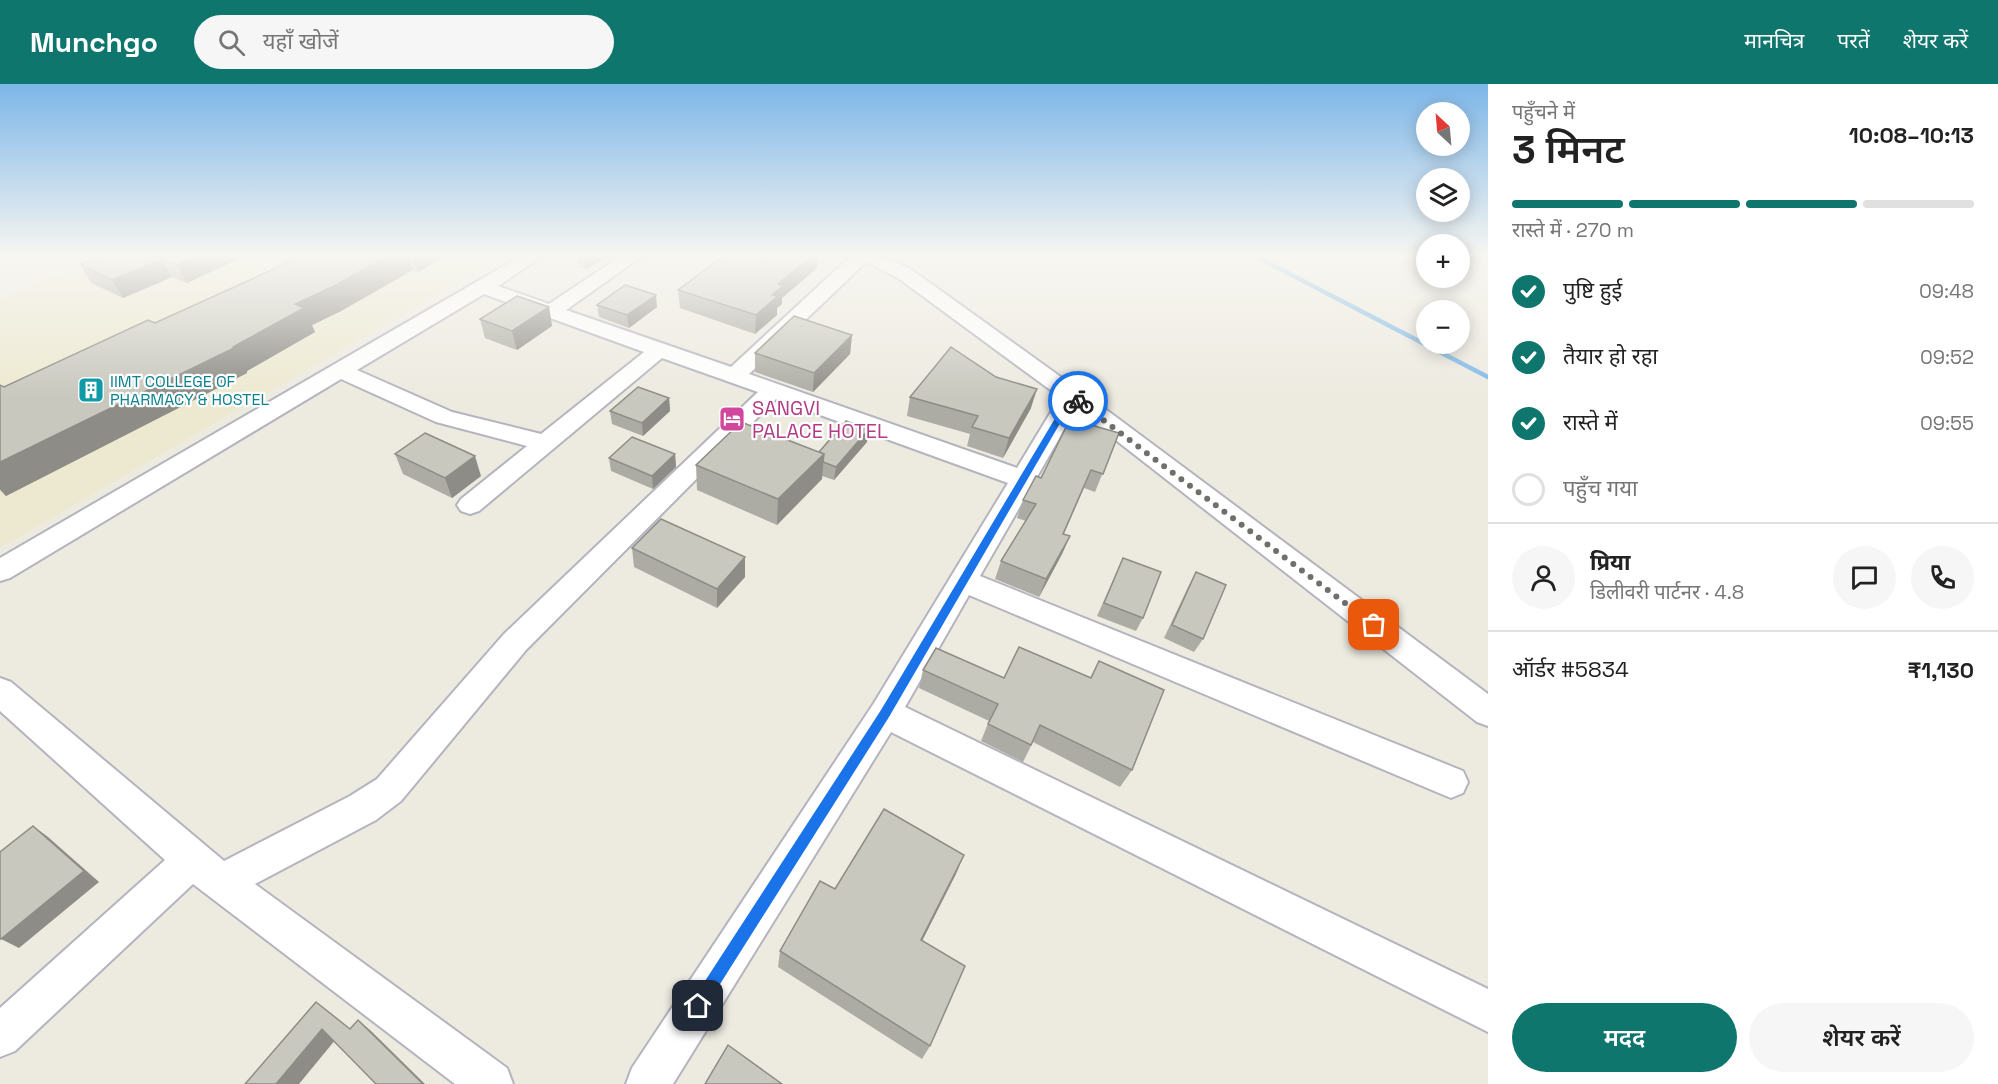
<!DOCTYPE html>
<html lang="hi">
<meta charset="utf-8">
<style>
body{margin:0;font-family:"Space Grotesk","Noto Sans Devanagari",sans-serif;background:#f6f6f6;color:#222;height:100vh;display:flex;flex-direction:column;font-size:22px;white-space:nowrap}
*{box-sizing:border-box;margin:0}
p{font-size:20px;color:#767676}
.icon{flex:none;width:33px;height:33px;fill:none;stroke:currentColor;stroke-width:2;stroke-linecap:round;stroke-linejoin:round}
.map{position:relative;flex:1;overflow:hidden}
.details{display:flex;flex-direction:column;background:#fff;width:510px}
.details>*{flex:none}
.needle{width:39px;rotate:334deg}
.buttons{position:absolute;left:1416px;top:18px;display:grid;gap:12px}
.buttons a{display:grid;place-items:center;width:54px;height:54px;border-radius:50%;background:#fff;box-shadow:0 3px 15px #0003;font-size:30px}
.pin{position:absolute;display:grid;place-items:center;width:51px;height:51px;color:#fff;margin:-26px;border-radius:12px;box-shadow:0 3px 9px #0006}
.courier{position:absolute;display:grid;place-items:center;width:60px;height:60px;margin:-30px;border:4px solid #1a73e8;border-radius:50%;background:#fff;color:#222;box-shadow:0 2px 8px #0007}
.head em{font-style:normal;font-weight:600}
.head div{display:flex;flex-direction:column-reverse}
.head{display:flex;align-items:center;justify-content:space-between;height:102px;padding:0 24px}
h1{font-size:39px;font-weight:600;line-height:45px}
.bar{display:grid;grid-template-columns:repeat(4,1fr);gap:9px 6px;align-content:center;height:72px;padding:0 24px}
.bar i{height:8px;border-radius:4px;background:#e0e0e0}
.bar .active{background:#0f766e}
.bar p{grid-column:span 4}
.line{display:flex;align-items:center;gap:15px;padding:0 24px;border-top:2px solid #e0e0e0}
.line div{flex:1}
.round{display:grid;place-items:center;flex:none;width:63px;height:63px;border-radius:32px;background:#f6f6f6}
ol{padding:0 24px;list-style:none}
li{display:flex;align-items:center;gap:18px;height:66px}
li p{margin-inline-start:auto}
li .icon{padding:6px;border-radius:50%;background:#0f766e;color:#fff;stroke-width:4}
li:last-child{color:#767676}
li i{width:33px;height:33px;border:3px solid #e0e0e0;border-radius:50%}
.cta{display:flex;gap:12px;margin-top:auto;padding:12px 24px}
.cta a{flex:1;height:69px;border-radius:36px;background:#0f766e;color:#fff;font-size:24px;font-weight:600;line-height:69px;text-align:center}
.cta a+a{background:#f6f6f6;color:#222}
header{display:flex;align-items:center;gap:36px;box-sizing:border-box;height:84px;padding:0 30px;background:#0f766e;color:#fff}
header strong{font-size:28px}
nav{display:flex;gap:33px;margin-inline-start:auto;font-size:21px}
.search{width:420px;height:54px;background:#f6f6f6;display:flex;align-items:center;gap:15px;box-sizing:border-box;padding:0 21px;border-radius:33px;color:#767676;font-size:22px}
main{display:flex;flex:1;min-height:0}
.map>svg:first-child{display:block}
</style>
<header>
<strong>Munchgo</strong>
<div class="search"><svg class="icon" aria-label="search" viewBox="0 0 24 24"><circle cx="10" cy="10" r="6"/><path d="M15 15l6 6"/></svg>यहाँ खोजें</div>
<nav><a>मानचित्र</a><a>परतें</a><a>शेयर करें</a></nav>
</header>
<main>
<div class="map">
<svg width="1488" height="1000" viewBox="0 0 1488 1000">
<rect width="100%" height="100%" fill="#edeae0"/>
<!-- education -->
<path fill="#ede9d1" d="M 103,172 L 502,172 L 0,464 L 0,215 Z"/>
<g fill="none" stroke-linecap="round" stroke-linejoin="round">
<!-- stream -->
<path stroke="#7cb8e7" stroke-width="4.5" d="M 1255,172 L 1488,293"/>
<defs>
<path id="minor" d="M 521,172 L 543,172 L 498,202 L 549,220 L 621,172 L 642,172 L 566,226 L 731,283 L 851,172 C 879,172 887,173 912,186 L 1108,327 L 1488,610 L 1488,642 L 1477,638 L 1076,325 L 980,492 L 1463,687 L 1468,698 L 1463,709 L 1451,714 L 1439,709 L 969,511 L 905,623 L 1488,905 L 1488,948 L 891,648 L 673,1000 L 626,1000 L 632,984 L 874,619 L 1008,399 L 776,315 L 526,566 L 401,717 L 376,736 L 255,800 L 507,984 L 513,1000 L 455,1000 L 193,800 L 15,967 L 0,973 L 0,924 L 165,776 L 0,627 L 0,594 L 11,598 L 224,777 L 350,712 L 377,695 L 504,550 L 758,308 L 662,274 L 479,427 L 470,430 L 461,427 L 457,421 L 461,415 L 527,362 L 436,338 L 341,295 L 10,494 L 0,497 L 0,474 ZM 866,178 L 898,194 L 1060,313 L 1017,384 L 749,290 ZM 484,210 L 644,268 L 541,350 L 452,328 L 357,286 Z"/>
</defs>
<!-- minor casing -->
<use href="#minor" stroke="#b4b4bf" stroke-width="4"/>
<!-- minor -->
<use href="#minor" fill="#fff" fill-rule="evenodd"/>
</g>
<!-- wall -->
<g fill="#adaca4">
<path d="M 101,172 L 245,172 L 187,199 L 172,193 L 123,214 L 91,199 L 80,180 Z"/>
<path d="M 298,172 L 441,172 L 442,174 L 418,188 L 413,186 L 341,227 L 312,241 L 315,248 L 247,287 L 247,289 L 6,412 L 0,406 L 0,301 L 4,303 L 155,239 L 286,180 L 285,178 Z"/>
<path d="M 578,172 L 609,172 L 586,185 L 579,183 Z"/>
<path d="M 721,172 L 818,172 L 817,184 L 782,214 L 782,220 L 777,224 L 777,231 L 755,250 L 680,224 L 678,206 L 721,174 Z"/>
<path d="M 597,221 L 657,223 L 629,244 L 599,233 Z"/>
<path d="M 549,223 L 552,242 L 517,266 L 485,254 L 480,235 Z"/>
<path d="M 852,251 L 850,270 L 813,308 L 755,288 L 755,269 Z"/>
<path d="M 996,293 L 1031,324 L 1003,374 L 967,362 L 970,350 L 907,332 L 910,313 Z"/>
<path d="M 669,314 L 670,327 L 643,352 L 612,340 L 610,327 Z"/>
<path d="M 1119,349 L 1095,408 L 1084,404 L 1064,450 L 1070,452 L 1062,470 L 1039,513 L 995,495 L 1001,477 L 1026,437 L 1017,434 L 1023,416 L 1041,394 Z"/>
<path d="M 867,358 L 834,396 L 822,392 L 822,395 L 777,441 L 697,406 L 696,381 L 819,368 Z"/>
<path d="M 395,370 L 481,392 L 452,414 L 403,390 Z"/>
<path d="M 675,370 L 676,383 L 653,405 L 611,387 L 609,374 Z"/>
<path d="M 632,464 L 745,473 L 745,493 L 717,524 L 634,483 Z"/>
<path d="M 1123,474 L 1143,534 L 1136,547 L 1097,532 Z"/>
<path d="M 1196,488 L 1203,555 L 1194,568 L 1164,554 L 1189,501 Z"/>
<path d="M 1099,577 L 1132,686 L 1120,703 L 1033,658 L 1023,678 L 981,657 L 989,637 L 919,604 L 923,586 L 1004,594 L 1090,594 Z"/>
<path d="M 964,771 L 922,856 L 930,962 L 922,975 L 778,883 L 780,867 L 835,805 Z"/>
</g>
<!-- shaded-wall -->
<g fill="#8d8c86">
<path d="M 197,172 L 245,172 L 187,199 L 177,181 Z"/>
<path d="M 388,172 L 408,172 L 413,186 L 341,227 L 312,241 L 315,248 L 247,287 L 247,289 L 6,412 L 0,405 L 0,378 L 233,263 L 295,220 Z"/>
<path d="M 413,172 L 441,172 L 442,174 L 418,188 Z"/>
<path d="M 590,172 L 609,172 L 586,185 L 584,175 Z"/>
<path d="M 812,172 L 818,172 L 817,184 L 782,214 L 782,220 L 777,224 L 777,231 L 755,250 L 756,231 L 772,211 L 778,200 Z"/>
<path d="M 162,175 L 172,193 L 123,214 L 112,196 Z"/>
<path d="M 656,211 L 657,223 L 629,244 L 627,231 Z"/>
<path d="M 549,223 L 552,242 L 517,266 L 512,247 Z"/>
<path d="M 852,251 L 850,270 L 813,308 L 814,289 Z"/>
<path d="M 1037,305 L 1031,324 L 1003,374 L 1009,354 Z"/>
<path d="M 669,314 L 670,327 L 643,352 L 642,339 Z"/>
<path d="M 869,345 L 867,358 L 834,396 L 836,383 Z"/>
<path d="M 675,370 L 676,383 L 653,405 L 652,392 Z"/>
<path d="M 824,370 L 822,395 L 777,441 L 778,415 Z"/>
<path d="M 475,372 L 481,392 L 452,414 L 445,394 Z"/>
<path d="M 1070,452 L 1062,470 L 1039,513 L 1046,495 Z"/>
<path d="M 745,473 L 745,493 L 717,524 L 717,505 Z"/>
<path d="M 33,742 L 48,753 L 99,798 L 19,864 L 1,855 Z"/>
<path d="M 964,771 L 956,790 L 914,873 L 921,856 Z"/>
<path d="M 358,936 L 370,946 L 425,1000 L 423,1000 Z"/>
<path d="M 322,945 L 336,955 L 299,1000 L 276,1000 Z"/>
</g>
<!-- building -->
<g fill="#c9c8bf" stroke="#8d8c86" stroke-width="1.5">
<path d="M 101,172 L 197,172 L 177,181 L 162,175 L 112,196 L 80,180 Z"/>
<path d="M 298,172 L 388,172 L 332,203 L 295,220 L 304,224 L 233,263 L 234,264 L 0,378 L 0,301 L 4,303 L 148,236 L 155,239 L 287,179 L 285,178 Z"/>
<path d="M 578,172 L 590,172 L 584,175 L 578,173 Z"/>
<path d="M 724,172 L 812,172 L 778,200 L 783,202 L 772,211 L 778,212 L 756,231 L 678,206 Z"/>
<path d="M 625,201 L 656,211 L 627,231 L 597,221 Z"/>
<path d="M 517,212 L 549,223 L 512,247 L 480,235 Z"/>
<path d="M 794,232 L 852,251 L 814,289 L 755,269 Z"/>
<path d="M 951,263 L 996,293 L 1037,305 L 1009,354 L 972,343 L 978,332 L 910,313 Z"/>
<path d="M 638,303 L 669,314 L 642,339 L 610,327 Z"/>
<path d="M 1070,335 L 1119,349 L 1103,390 L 1091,386 L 1063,450 L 1070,452 L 1046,495 L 1001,477 L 1036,420 L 1023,416 L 1036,392 L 1041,394 Z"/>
<path d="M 846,337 L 869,345 L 836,383 L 823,378 L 824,370 L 819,368 Z"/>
<path d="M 741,338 L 824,370 L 778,415 L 696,381 Z"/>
<path d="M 425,349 L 475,372 L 445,394 L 395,370 Z"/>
<path d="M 632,353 L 675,370 L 652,392 L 609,374 Z"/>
<path d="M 661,435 L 745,473 L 717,505 L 632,464 Z"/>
<path d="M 1123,474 L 1161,488 L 1143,534 L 1104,519 Z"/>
<path d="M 1196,488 L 1226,501 L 1203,555 L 1172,541 Z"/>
<path d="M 1019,563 L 1091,594 L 1099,577 L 1164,606 L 1132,686 L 1040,641 L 1031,661 L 988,640 L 998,620 L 923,586 L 936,564 L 1004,594 Z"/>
<path d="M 884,725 L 964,771 L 921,856 L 965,882 L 930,962 L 780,867 L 820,797 L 835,805 Z"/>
<path d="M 33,742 L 84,787 L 1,855 L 0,853 L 0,768 Z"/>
<path d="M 316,918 L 350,945 L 358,936 L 423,1000 L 376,1000 L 322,945 L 276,1000 L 245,1000 Z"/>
<path d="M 728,961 L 782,1000 L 705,1000 Z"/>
</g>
<!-- sky -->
<linearGradient id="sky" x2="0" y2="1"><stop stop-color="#7db6e8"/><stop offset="0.55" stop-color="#f7f6f1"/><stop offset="1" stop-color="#f7f6f1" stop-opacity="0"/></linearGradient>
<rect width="1488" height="312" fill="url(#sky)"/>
<!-- route -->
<path fill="#1a73e8" d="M 1069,311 L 1075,311 L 1082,317 L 1078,319 L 1073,317 L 889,633 L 703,927 L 698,929 L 692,927 L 690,922 L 692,917 L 881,626 Z"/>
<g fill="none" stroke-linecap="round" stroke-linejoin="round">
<!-- done -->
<path stroke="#706f6c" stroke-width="6" stroke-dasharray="0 10.8" d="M 1078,317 L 1374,541"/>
</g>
<!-- icons -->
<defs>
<symbol id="building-square" viewBox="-11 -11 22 22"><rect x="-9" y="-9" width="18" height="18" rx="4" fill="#0f9aa8" stroke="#fff"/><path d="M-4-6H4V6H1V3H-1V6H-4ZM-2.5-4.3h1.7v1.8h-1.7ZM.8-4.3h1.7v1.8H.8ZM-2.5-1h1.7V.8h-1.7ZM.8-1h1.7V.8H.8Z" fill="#fff"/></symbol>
<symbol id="hotel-square" viewBox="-11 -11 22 22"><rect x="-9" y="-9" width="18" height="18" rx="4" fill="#d1479c" stroke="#fff"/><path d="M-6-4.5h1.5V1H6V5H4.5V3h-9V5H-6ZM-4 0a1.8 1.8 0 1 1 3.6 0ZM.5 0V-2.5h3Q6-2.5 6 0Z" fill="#fff"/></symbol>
</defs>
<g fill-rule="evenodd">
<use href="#building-square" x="76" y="291" width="30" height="30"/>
<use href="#hotel-square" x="717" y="320" width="30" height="30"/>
</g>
<g text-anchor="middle" stroke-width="4.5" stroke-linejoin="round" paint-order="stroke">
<!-- far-culture labels -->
<g font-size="16" fill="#0d838f" stroke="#fff" text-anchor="start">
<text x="110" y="303">IIMT COLLEGE OF<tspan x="110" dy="18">PHARMACY &amp; HOSTEL</tspan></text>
</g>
<!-- hotel labels -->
<g font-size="20" fill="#b23c85" stroke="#fff" text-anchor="start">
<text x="752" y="331">SANGVI<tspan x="752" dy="23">PALACE HOTEL</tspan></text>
</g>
</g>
</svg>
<div class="buttons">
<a><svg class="needle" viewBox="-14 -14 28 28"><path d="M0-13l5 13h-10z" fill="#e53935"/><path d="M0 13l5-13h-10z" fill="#767676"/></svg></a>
<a><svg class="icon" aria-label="layers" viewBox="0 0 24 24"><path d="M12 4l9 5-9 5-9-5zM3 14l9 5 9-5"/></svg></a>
<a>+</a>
<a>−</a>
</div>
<div class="pin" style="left:1374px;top:541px;background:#ea580c"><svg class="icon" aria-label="bag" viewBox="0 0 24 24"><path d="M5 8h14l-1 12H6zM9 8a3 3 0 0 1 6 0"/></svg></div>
<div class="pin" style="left:698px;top:922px;background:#1f2937"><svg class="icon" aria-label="home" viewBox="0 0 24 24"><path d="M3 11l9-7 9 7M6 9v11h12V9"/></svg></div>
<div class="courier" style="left:1078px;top:317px"><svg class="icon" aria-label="bike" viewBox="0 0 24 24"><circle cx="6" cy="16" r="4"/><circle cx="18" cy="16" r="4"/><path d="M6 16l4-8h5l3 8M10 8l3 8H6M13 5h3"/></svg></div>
</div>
<section class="details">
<div class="head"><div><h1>3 मिनट</h1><p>पहुँचने में</p></div><em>10:08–10:13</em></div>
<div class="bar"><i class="active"></i><i class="active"></i><i class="active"></i><i></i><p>रास्ते में · 270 m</p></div>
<ol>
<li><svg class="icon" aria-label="check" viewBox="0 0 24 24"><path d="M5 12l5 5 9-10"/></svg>पुष्टि हुई<p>09:48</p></li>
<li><svg class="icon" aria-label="check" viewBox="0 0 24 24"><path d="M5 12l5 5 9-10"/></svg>तैयार हो रहा<p>09:52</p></li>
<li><svg class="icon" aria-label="check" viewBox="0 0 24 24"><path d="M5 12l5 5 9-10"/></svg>रास्ते में<p>09:55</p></li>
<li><i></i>पहुँच गया</li>
</ol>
<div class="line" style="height:108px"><a class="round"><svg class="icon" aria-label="person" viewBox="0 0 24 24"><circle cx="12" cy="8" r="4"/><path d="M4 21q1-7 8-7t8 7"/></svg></a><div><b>प्रिया</b><p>डिलीवरी पार्टनर · 4.8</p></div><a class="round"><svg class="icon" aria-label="chat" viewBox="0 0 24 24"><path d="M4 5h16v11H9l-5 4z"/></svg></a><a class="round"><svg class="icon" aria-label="phone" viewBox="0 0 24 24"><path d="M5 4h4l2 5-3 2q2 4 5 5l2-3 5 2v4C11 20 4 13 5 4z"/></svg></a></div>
<div class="line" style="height:78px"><div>ऑर्डर #5834</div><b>₹1,130</b></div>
<div class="cta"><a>मदद</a><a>शेयर करें</a></div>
</section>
</main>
